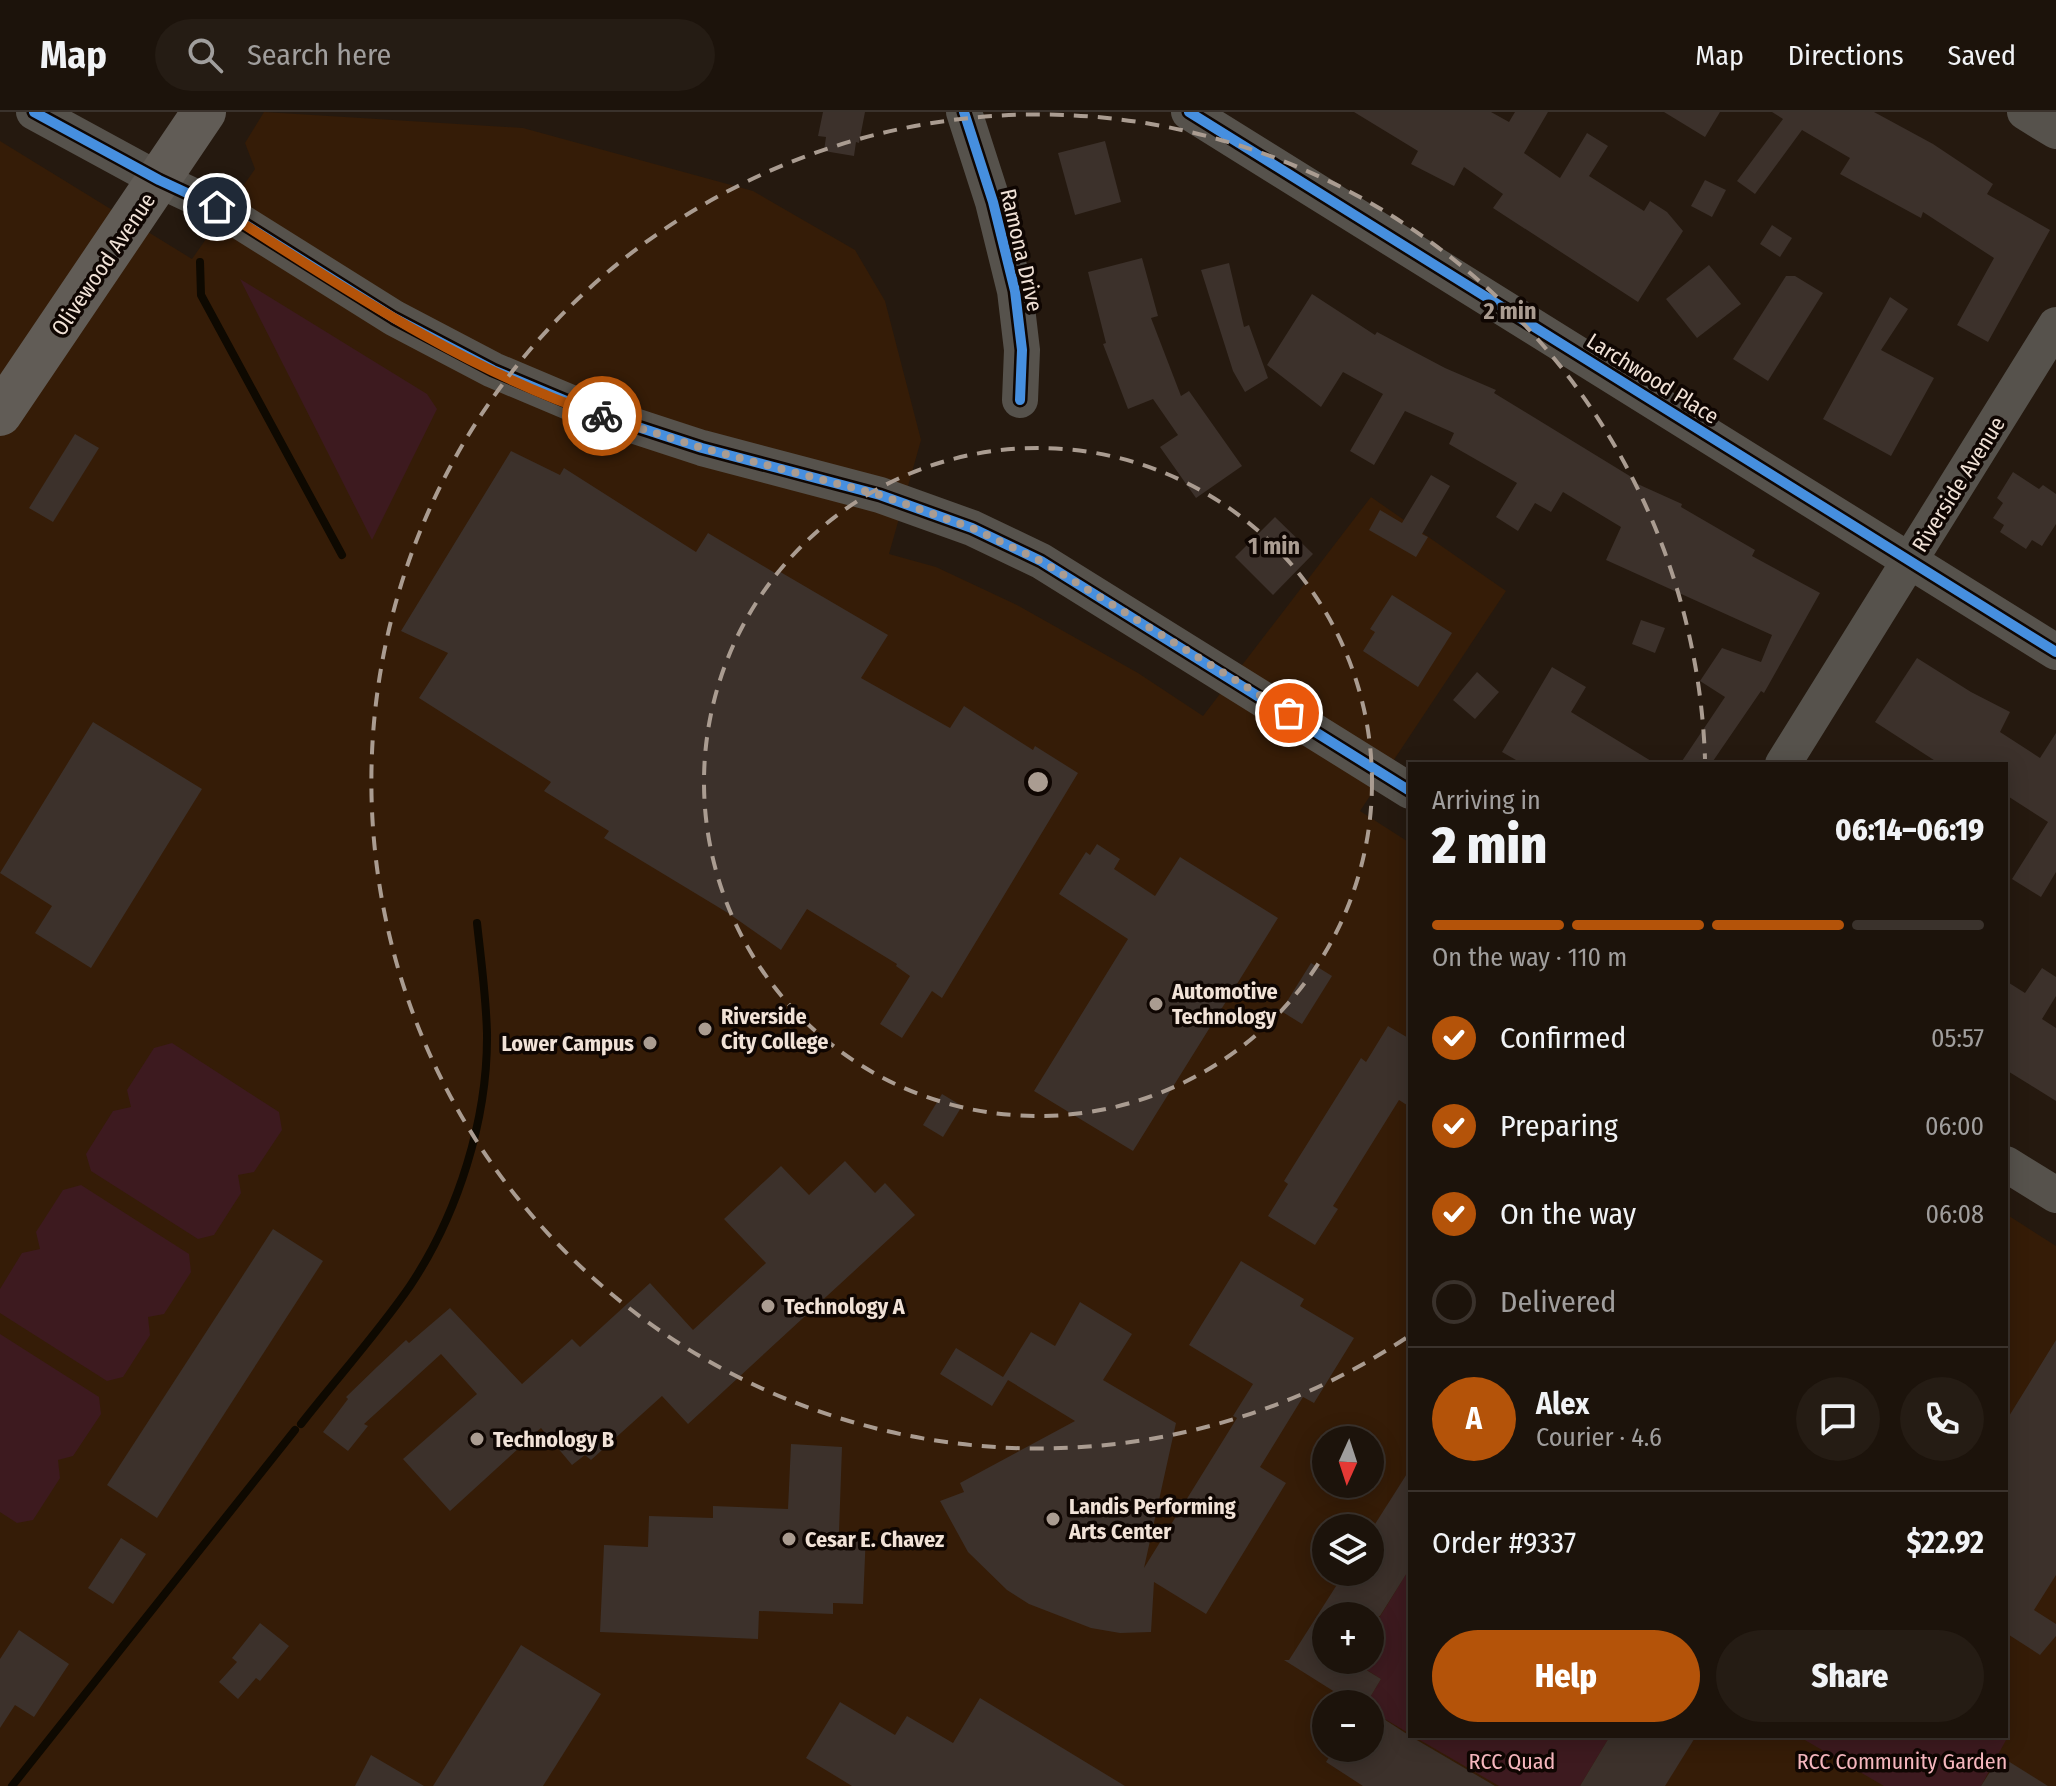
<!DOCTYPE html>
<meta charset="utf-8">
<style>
body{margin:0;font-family:"Fira Sans Condensed",sans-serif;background:#251c14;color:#f1f3f6;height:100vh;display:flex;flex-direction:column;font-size:30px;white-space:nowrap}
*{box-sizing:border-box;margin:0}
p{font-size:26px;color:#a09e9d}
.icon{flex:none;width:44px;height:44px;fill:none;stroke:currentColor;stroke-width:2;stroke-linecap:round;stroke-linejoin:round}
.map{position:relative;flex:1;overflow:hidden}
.panel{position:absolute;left:1408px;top:650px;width:600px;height:976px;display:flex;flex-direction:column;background:#1c130b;border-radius:0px;box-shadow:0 4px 20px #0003,0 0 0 2px #3a322c}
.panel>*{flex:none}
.needle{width:52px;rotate:183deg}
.controls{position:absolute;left:1312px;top:1314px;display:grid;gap:16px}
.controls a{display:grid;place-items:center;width:72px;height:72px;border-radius:50%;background:#1c130b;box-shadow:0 4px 20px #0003,0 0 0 2px #3a322c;font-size:40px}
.pin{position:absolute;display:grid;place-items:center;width:68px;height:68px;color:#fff;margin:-34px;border:4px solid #fff;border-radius:50%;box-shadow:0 2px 8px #0007}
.courier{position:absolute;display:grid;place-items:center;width:80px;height:80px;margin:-40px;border:6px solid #b45309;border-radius:50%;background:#fff;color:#222;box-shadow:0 2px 10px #0007}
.overview em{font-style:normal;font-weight:800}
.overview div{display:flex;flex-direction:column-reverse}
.overview{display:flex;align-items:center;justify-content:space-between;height:136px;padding:0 24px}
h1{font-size:52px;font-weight:800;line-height:60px}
.bar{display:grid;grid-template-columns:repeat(4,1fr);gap:12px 8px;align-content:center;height:96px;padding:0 24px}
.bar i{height:10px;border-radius:6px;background:#3a322c}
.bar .active{background:#b45309}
.bar p{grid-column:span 4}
.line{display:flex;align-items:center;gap:20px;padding:0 24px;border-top:2px solid #3a322c}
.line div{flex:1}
.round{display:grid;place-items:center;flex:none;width:84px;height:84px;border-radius:42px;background:#251c14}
ol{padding:0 24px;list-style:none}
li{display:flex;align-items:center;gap:24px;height:88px}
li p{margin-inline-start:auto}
li .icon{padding:8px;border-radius:50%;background:#b45309;color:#fff;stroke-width:4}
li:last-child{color:#a09e9d}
li i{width:44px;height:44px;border:4px solid #3a322c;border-radius:50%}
.primary-button{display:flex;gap:16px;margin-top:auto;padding:16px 24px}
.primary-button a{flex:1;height:92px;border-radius:48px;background:#b45309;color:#fff;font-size:32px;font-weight:800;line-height:92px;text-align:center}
.primary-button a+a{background:#251c14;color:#f1f3f6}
header{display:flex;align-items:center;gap:48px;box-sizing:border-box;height:112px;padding:0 40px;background:#1c130b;border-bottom:2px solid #3a322c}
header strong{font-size:38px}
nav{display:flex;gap:44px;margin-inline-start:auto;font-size:28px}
.search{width:560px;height:72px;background:#251c14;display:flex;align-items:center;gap:20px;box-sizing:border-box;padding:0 28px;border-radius:44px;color:#a09e9d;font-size:30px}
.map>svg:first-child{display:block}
</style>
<header>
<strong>Map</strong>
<div class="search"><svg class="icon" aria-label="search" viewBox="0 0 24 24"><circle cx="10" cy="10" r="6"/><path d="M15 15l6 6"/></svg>Search here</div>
<nav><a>Map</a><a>Directions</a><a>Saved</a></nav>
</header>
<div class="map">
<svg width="2056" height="1674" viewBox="0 0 2056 1674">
<rect width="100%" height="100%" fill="#25190f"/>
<!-- built -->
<path fill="#351c07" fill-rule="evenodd" d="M 264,0 L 523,16 L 753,79 L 855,138 L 885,189 L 921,328 L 889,442 L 936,455 L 1017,493 L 1138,561 L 1203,604 L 1371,385 L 1506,479 L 1360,699 L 1410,731 L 1410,1624 L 2006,1624 L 2006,1102 L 2056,1134 L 2056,1674 L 0,1674 L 0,29 L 192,147 L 255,57 L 245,31 ZM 1326,1328 L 1370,1328 L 1370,1372 L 1326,1372 ZM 1326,1416 L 1370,1416 L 1370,1460 L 1326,1460 ZM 1326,1504 L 1370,1504 L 1370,1548 L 1326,1548 ZM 1326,1592 L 1370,1592 L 1370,1636 L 1326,1636 Z"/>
<!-- green -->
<g fill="#3d1a1f">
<path d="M 240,167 L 427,282 L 437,297 L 372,428 Z"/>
<path d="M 172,931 L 279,1000 L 282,1018 L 254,1060 L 238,1063 L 241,1081 L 214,1123 L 198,1127 L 91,1059 L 86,1042 L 113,999 L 131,995 L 127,978 L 154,936 Z"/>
<path d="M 81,1073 L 189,1142 L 191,1160 L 164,1202 L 148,1205 L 150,1223 L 123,1265 L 107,1269 L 0,1201 L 0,1177 L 22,1141 L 40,1137 L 36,1120 L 63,1078 Z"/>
<path d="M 0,1222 L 99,1285 L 101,1302 L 73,1344 L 58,1348 L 60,1366 L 33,1408 L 17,1411 L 0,1400 Z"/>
<path d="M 1408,1459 L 1410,1461 L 1410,1622 L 1370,1598 L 1370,1592 L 1366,1592 L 1381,1567 L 1353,1549 L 1370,1548 L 1370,1521 Z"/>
<path d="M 1413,1624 L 1610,1624 L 1580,1674 L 1499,1674 Z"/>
<path d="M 1798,1624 L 2000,1624 L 2006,1628 L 1981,1674 L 1884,1674 Z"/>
</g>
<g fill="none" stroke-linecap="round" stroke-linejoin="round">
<!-- stream -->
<g stroke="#0e0901" stroke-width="8">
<path d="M 200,150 L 201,183 L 342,443"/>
<path d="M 301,1312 C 337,1266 377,1222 410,1174 C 458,1102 488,1007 487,921 C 486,884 481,848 477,811"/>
<path d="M 12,1674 L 295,1318"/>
</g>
</g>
<!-- building -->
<g fill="#3c312b">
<path d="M 823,0 L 865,0 L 859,31 L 856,30 L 854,44 L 824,39 L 826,25 L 818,24 Z"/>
<path d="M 1354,0 L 1491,0 L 1509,10 L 1515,0 L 1548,0 L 1524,41 L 1560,66 L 1587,21 L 1608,34 L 1589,64 L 1644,99 L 1650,89 L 1667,100 L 1683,119 L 1638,190 L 1493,96 L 1503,82 L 1464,55 L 1454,74 L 1411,52 L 1418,39 Z"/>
<path d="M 1664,0 L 1720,0 L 1705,25 Z"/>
<path d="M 1772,0 L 1874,0 L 1933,32 L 1993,72 L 1987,82 L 2050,118 L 1988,230 L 1957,213 L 1994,146 L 1923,100 L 1921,106 L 1840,62 L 1850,46 L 1802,18 L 1755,82 L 1737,69 L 1783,7 Z"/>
<path d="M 1105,29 L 1121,90 L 1075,103 L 1058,41 Z"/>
<path d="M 1705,68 L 1726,78 L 1712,105 L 1691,94 Z"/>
<path d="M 1772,113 L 1792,126 L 1780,145 L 1760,132 Z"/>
<path d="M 1142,146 L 1158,204 L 1151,206 L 1181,284 L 1189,279 L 1242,354 L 1196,386 L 1160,335 L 1178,323 L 1153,287 L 1128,297 L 1103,232 L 1106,231 L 1088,160 Z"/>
<path d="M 1229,151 L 1244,215 L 1249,213 L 1268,266 L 1245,280 L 1233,259 L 1201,158 Z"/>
<path d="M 1709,153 L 1741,192 L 1697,226 L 1666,187 Z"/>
<path d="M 1786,164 L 1795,164 L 1823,181 L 1768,269 L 1733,247 Z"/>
<path d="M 1312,182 L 1375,223 L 1377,220 L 1445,256 L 1496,278 L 1494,281 L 1633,366 L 1631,369 L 1682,392 L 1681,395 L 1755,438 L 1752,444 L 1820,481 L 1764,581 L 1761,579 L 1711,652 L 1680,652 L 1725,585 L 1700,569 L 1722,536 L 1761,550 L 1772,523 L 1606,448 L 1621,415 L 1563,380 L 1551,400 L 1535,391 L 1518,419 L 1496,405 L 1517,371 L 1449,332 L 1454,321 L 1405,299 L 1374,353 L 1350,339 L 1383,282 L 1343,260 L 1321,295 L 1267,253 Z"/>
<path d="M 1890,185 L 1908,197 L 1881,238 L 1934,266 L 1891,344 L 1823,307 Z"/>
<path d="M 75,322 L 99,336 L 53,410 L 29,396 Z"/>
<path d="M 511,339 L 560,363 L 564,356 L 696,440 L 708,421 L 775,461 L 777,458 L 888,523 L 861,566 L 950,616 L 964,594 L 1033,638 L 1035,634 L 1078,661 L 942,886 L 932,879 L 902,926 L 880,912 L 910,864 L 896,854 L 897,852 L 807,797 L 781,838 L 728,801 L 604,726 L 609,719 L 544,679 L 551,670 L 419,586 L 448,541 L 401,519 Z"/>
<path d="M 2013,360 L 2039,377 L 2043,373 L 2056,382 L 2056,412 L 2042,434 L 2032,428 L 2026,437 L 2000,420 L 2004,413 L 1993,406 L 2003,391 L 1997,386 Z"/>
<path d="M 1431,363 L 1450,374 L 1422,422 L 1428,425 L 1416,445 L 1369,418 L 1380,398 L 1402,411 Z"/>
<path d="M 1275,405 L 1313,442 L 1273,483 L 1235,445 Z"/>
<path d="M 1392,483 L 1452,521 L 1418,575 L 1363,539 L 1375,520 L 1370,517 Z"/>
<path d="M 1641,508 L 1665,516 L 1655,541 L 1632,532 Z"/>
<path d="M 1917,546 L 1971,580 L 2010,600 L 2000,620 L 2040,646 L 2056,621 L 2056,760 L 2041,785 L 2012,767 L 2048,710 L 2006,683 L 2006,652 L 1940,652 L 1875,610 Z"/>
<path d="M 1552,555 L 1586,575 L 1571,600 L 1656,652 L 1523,652 L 1502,640 Z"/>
<path d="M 1477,560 L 1499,580 L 1475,607 L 1453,588 Z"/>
<path d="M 93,610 L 202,677 L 91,856 L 35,821 L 52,794 L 0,761 Z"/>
<path d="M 1097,732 L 1120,747 L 1114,757 L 1155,784 L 1180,745 L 1278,806 L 1133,1039 L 1034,979 L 1128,827 L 1059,782 L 1086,740 L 1090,743 Z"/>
<path d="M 1311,851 L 1332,864 L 1302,912 L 1281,899 Z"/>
<path d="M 2042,856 L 2056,865 L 2056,884 L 2042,907 L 2056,916 L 2056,989 L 2006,958 L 2006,869 L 2025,881 Z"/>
<path d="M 1388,914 L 1410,927 L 1410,995 L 1399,988 L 1333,1094 L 1338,1097 L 1315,1133 L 1268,1104 L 1288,1072 L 1284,1069 L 1361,946 L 1366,950 Z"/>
<path d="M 942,982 L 962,994 L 943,1025 L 923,1013 Z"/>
<path d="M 845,1049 L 875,1081 L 885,1071 L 915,1103 L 688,1312 L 662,1284 L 591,1348 L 585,1343 L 572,1353 L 541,1316 L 450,1399 L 403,1347 L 477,1282 L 441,1242 L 364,1312 L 368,1314 L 348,1339 L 323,1320 L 348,1287 L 346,1285 L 377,1255 L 406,1228 L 409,1231 L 450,1196 L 522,1272 L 572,1227 L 580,1235 L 650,1171 L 693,1218 L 766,1151 L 724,1107 L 781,1054 L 809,1083 Z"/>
<path d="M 273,1117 L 323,1149 L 157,1406 L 107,1373 Z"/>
<path d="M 1241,1149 L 1304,1187 L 1300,1194 L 1354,1226 L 1314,1291 L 1303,1285 L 1260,1355 L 1286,1371 L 1206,1502 L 1154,1470 L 1151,1520 L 1120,1521 L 1091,1516 L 1029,1492 L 1007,1478 L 968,1440 L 940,1389 L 964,1380 L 960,1371 L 1075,1309 L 1008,1268 L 992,1294 L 940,1262 L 956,1236 L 1003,1265 L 1031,1220 L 1055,1234 L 1080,1190 L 1132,1222 L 1103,1268 L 1176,1311 L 1144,1456 L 1237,1306 L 1233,1304 L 1253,1272 L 1189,1233 Z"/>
<path d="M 2056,1228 L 2056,1463 L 2034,1498 L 2056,1512 L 2056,1524 L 2040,1543 L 2006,1521 L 2006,1309 Z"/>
<path d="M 791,1332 L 842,1335 L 839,1420 L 866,1421 L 863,1492 L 833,1491 L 833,1502 L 759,1499 L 758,1527 L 600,1520 L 604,1433 L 648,1435 L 649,1404 L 713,1406 L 713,1394 L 788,1397 Z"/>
<path d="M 1410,1357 L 1410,1456 L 1380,1504 L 1326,1504 L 1326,1548 L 1350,1548 L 1381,1567 L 1366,1592 L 1354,1592 L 1284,1548 L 1289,1548 L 1345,1460 L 1370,1460 L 1370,1420 Z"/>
<path d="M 121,1426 L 146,1442 L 113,1492 L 88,1476 Z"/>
<path d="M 260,1511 L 289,1534 L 260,1569 L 256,1566 L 238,1587 L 219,1570 L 237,1550 L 232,1546 Z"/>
<path d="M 19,1518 L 69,1552 L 34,1605 L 15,1593 L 0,1616 L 0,1547 Z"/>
<path d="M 521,1533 L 601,1582 L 543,1674 L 433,1674 Z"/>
<path d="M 980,1586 L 1125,1674 L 852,1674 L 806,1646 L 840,1590 L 895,1623 L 907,1604 L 953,1631 Z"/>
<path d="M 1370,1598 L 1410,1624 L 1495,1674 L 1363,1674 L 1326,1650 L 1335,1636 L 1370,1636 Z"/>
<path d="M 1610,1624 L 1696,1624 L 1665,1674 L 1580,1674 Z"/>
<path d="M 371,1643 L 424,1674 L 355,1674 Z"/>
<path d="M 2000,1644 L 2048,1674 L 1981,1674 Z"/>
</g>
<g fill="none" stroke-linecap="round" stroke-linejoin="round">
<!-- minor -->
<g stroke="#56524c" stroke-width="36">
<path d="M 34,0 L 159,68 L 217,95 L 394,206 L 493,258 L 595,301 L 702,336 L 880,383 L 972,416 L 1041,449 L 1410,679"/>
<path d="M 964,0 L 993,90 L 1015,179 L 1022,238 L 1020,288"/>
<path d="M 1189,0 L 2056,540"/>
<path d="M 2025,0 L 2056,19"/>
<path d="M 1783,652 L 2056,213"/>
<path d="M 2006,1052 L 2056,1083"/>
</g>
<!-- major -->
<path stroke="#615c56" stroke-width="44" d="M 0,302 L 204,0"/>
<defs>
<g id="cycleway">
<path d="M 34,0 L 159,68 L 217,95 L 394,206 L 493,258 L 595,301 L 702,336 L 880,383 L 972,416 L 1041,449 L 1410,679"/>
<path d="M 964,0 L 993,90 L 1015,179 L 1022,238 L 1020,288"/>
<path d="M 1189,0 L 2056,540"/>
</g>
</defs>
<!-- cycleway casing -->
<use href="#cycleway" stroke="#0f0602" stroke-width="15"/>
<!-- cycleway -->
<use href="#cycleway" stroke="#468fdf" stroke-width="10"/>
</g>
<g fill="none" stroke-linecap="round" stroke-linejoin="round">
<!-- done -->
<path stroke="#aa9c91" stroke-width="8" stroke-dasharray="0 14.4" d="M 602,304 L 702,336 L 880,383 L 972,416 L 1041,449 L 1289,601"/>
<!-- route -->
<path stroke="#b45309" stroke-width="10" d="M 217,95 C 339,173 463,258 602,304"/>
</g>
<!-- distance rings -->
<g fill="none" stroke="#aa9c91" stroke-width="4" stroke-dasharray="14 10">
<circle cx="1038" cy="670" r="334"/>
<path d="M1406 1226A667 667 0 1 1 1705 647"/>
</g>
<!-- markers -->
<g fill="#aa9c91" stroke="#0f0602" stroke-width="3">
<circle cx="1156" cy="892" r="8"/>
<circle cx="705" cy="917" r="8"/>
<circle cx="650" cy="931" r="8"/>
<circle cx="768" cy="1194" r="8"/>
<circle cx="477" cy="1327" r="8"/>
<circle cx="1053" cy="1407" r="8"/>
<circle cx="789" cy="1427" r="8"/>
</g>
<g text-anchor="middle" stroke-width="7" stroke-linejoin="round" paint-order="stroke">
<!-- street labels -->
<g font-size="22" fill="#f1e2d7" stroke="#0f0602">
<text transform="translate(1022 138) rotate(77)" y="8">Ramona Drive</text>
<text transform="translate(103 152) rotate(-56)" y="8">Olivewood Avenue</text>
<text transform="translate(1653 266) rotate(32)" y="8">Larchwood Place</text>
<text transform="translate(1958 372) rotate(-58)" y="8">Riverside Avenue</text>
</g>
<!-- poi labels -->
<g font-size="22" font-weight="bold" fill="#f1e2d7" stroke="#0f0602" text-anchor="start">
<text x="1172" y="887">Automotive<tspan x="1172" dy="25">Technology</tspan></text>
<text x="721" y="912">Riverside<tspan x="721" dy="25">City College</tspan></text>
<text x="634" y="939" text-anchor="end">Lower Campus</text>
<text x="784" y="1202">Technology A</text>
<text x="493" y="1335">Technology B</text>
<text x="1069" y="1402">Landis Performing<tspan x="1069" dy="25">Arts Center</tspan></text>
<text x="805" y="1435">Cesar E. Chavez</text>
</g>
<!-- park labels -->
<g font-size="22" fill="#f6b7be" stroke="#0f0602">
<text x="1512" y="1657">RCC Quad</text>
<text x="1902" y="1657">RCC Community Garden</text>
</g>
</g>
<circle cx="1038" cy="670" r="12" fill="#aa9c91" stroke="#0f0602" stroke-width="4"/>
<g font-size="24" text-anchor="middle" font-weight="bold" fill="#aa9c91" stroke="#0f0602" stroke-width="7" stroke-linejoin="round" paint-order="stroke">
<text x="1510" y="207">2 min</text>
<text x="1274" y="442">1 min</text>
</g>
</svg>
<div class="controls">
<a><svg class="needle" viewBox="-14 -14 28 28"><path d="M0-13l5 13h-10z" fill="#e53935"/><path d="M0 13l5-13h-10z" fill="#a09e9d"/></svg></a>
<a><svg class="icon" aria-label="layers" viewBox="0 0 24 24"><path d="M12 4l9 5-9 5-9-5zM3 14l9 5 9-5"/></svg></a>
<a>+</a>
<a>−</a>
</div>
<div class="pin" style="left:1289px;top:601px;background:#ea580c"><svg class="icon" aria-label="bag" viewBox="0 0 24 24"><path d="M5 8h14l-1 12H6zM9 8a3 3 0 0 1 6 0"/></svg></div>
<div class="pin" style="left:217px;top:95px;background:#1f2937"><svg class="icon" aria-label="home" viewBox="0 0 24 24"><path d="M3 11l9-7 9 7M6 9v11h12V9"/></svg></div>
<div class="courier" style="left:602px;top:304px"><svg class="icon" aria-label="bike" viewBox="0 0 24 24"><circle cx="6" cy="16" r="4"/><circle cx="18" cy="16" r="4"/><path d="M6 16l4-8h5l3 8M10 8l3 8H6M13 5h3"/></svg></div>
<section class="panel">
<div class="overview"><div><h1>2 min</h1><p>Arriving in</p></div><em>06:14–06:19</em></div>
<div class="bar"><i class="active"></i><i class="active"></i><i class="active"></i><i></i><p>On the way · 110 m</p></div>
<ol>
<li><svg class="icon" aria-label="check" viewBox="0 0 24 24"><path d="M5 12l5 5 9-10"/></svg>Confirmed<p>05:57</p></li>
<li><svg class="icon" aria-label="check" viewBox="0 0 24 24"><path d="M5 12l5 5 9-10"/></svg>Preparing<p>06:00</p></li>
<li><svg class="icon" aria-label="check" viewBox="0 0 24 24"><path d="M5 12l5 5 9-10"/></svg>On the way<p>06:08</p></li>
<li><i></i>Delivered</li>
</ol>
<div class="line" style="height:144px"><b class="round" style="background:#b45309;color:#fff">A</b><div><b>Alex</b><p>Courier · 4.6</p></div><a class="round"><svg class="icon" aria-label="chat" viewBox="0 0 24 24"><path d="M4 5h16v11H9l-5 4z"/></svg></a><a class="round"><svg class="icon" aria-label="phone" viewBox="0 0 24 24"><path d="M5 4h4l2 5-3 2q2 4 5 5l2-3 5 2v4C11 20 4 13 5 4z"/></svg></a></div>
<div class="line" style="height:104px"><div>Order #9337</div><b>$22.92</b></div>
<div class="primary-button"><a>Help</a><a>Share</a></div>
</section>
</div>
